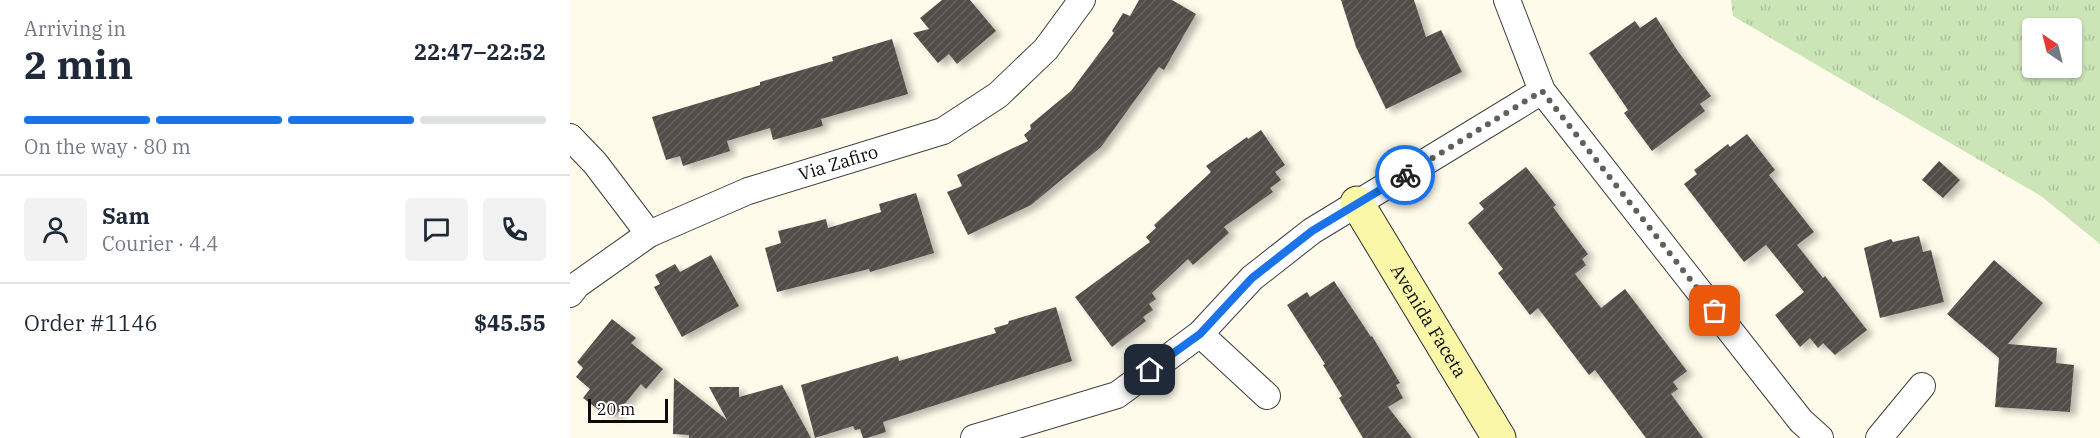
<!DOCTYPE html>
<meta charset="utf-8">
<style>
body{margin:0;font-family:"IBM Plex Serif",serif;background:#f2f2f3;color:#1f2937;height:100vh;display:flex;flex-direction:column;font-size:22px;white-space:nowrap}
*{box-sizing:border-box;margin:0}
p{font-size:20px;color:#747a83}
.icon{flex:none;width:33px;height:33px;fill:none;stroke:currentColor;stroke-width:2;stroke-linecap:round;stroke-linejoin:round}
.map{position:relative;flex:1;overflow:hidden}
.panel{display:flex;flex-direction:column;background:#fff;width:570px}
.panel>*{flex:none}
.needle{width:39px;rotate:325deg}
.buttons{position:absolute;left:1452px;top:18px;display:grid;gap:12px}
.buttons a{display:grid;place-items:center;width:60px;height:60px;border-radius:6px;background:#fff;box-shadow:0 2px 4px #0004;font-size:30px}
.scale{position:absolute;left:18px;bottom:15px;width:80px;box-sizing:border-box;padding-left:6px;border:3px solid #0b0b0b;border-top:0;font-size:16px;line-height:21px;white-space:nowrap;color:#0b0b0b;-webkit-text-stroke:4px #fff;paint-order:stroke}
.pin{position:absolute;display:grid;place-items:center;width:51px;height:51px;color:#fff;margin:-26px;border-radius:12px;box-shadow:0 3px 9px #0006}
.courier{position:absolute;display:grid;place-items:center;width:60px;height:60px;margin:-30px;border:4px solid #1a73e8;border-radius:50%;background:#fff;color:#222;box-shadow:0 2px 8px #0007}
.head em{font-style:normal;font-weight:700}
.head div{display:flex;flex-direction:column-reverse}
.head{display:flex;align-items:center;justify-content:space-between;height:102px;padding:0 24px}
h1{font-size:39px;font-weight:700;line-height:45px}
.bar{display:grid;grid-template-columns:repeat(4,1fr);gap:9px 6px;align-content:center;height:72px;padding:0 24px}
.bar i{height:8px;border-radius:4px;background:#e0e1e3}
.bar .active{background:#1a73e8}
.bar p{grid-column:span 4}
.line{display:flex;align-items:center;gap:15px;padding:0 24px;border-top:2px solid #e0e1e3}
.line div{flex:1}
.round{display:grid;place-items:center;flex:none;width:63px;height:63px;border-radius:6px;background:#f2f2f3}
main{display:flex;flex:1;min-height:0}
.map>svg:first-child{display:block}
</style>
<main>
<section class="panel">
<div class="head"><div><h1>2 min</h1><p>Arriving in</p></div><em>22:47–22:52</em></div>
<div class="bar"><i class="active"></i><i class="active"></i><i class="active"></i><i></i><p>On the way · 80 m</p></div>
<div class="line" style="height:108px"><a class="round"><svg class="icon" aria-label="person" viewBox="0 0 24 24"><circle cx="12" cy="8" r="4"/><path d="M4 21q1-7 8-7t8 7"/></svg></a><div><b>Sam</b><p>Courier · 4.4</p></div><a class="round"><svg class="icon" aria-label="chat" viewBox="0 0 24 24"><path d="M4 5h16v11H9l-5 4z"/></svg></a><a class="round"><svg class="icon" aria-label="phone" viewBox="0 0 24 24"><path d="M5 4h4l2 5-3 2q2 4 5 5l2-3 5 2v4C11 20 4 13 5 4z"/></svg></a></div>
<div class="line" style="height:78px"><div>Order #1146</div><b>$45.55</b></div>
</section>
<div class="map">
<svg width="1530" height="438" viewBox="0 0 1530 438">
<defs>
<pattern id="grass-tufts" width="24" height="20" patternUnits="userSpaceOnUse" patternTransform="scale(1.5)"><rect width="24" height="20" fill="#cbe5b6"/><path d="M3 7l-1-3M5 7V3M7 7l1-3M15 17l-1-3M17 17v-4M19 17l1-3" fill="none" stroke="#adc39b"/></pattern>
<pattern id="building-hatch" width="6" height="6" patternUnits="userSpaceOnUse" patternTransform="scale(1.5)"><rect width="6" height="6" fill="#524d48"/><path d="M-1 1l2-2M0 6l6-6M5 7l2-2" fill="none" stroke="#66625e"/></pattern>
<filter id="shadow"><feDropShadow dx="6" dy="4" stdDeviation="3" flood-color="#0004"/></filter>
</defs>
<rect width="100%" height="100%" fill="#fefbea"/>
<!-- grass -->
<path fill="url(#grass-tufts)" fill-rule="evenodd" d="M 1161,0 L 1530,0 L 1530,244 L 1471,196 L 1163,16 ZM 1462,28 L 1502,28 L 1502,68 L 1462,68 Z"/>
<!-- building -->
<g fill="url(#building-hatch)" filter="url(#shadow)">
<path d="M 372,0 L 400,0 L 426,31 L 387,64 L 379,54 L 368,63 L 343,33 L 359,29 L 350,18 Z"/>
<path d="M 569,0 L 602,0 L 626,14 L 594,70 L 589,67 L 531,147 L 461,205 L 398,235 L 377,192 L 392,186 L 387,175 L 458,141 L 454,135 L 461,129 L 460,125 L 501,91 L 544,33 L 542,31 L 553,13 L 560,16 Z"/>
<path d="M 771,0 L 844,0 L 856,37 L 871,30 L 892,72 L 816,109 L 786,47 Z"/>
<path d="M 1086,17 L 1107,50 L 1141,96 L 1130,104 L 1135,111 L 1082,151 L 1054,113 L 1058,110 L 1019,53 L 1065,21 L 1070,28 Z"/>
<path d="M 322,39 L 338,94 L 251,119 L 253,126 L 203,140 L 200,128 L 157,141 L 160,151 L 113,166 L 110,156 L 96,160 L 82,117 L 190,85 L 190,82 L 263,61 L 262,57 Z"/>
<path d="M 691,130 L 715,165 L 705,172 L 711,180 L 700,188 L 703,192 L 654,227 L 659,233 L 623,265 L 618,259 L 582,293 L 586,299 L 579,304 L 583,310 L 573,317 L 576,321 L 542,347 L 505,297 L 580,242 L 576,237 L 586,228 L 584,225 L 641,172 L 636,166 L 677,137 L 678,139 Z"/>
<path d="M 1177,134 L 1205,170 L 1199,175 L 1244,232 L 1227,245 L 1253,278 L 1255,276 L 1297,330 L 1265,355 L 1253,343 L 1248,348 L 1240,338 L 1230,347 L 1205,315 L 1234,292 L 1196,245 L 1174,262 L 1114,184 L 1127,174 L 1124,170 L 1158,144 L 1160,147 Z"/>
<path d="M 1369,161 L 1390,180 L 1373,198 L 1352,180 Z"/>
<path d="M 956,167 L 986,205 L 983,207 L 1018,254 L 1012,259 L 1016,265 L 1005,274 L 1031,308 L 1055,289 L 1117,371 L 1103,382 L 1108,389 L 1101,394 L 1133,438 L 1076,438 L 1025,370 L 1019,375 L 968,308 L 960,315 L 928,273 L 933,269 L 898,223 L 914,209 L 909,203 Z"/>
<path d="M 346,193 L 364,253 L 300,272 L 299,269 L 207,292 L 195,248 L 211,243 L 208,231 L 256,219 L 258,228 L 311,212 L 309,204 Z"/>
<path d="M 1349,236 L 1353,252 L 1361,250 L 1374,302 L 1310,318 L 1294,248 L 1321,239 L 1323,242 Z"/>
<path d="M 141,255 L 169,306 L 112,337 L 84,287 L 90,284 L 85,275 L 105,264 L 110,272 Z"/>
<path d="M 1424,260 L 1473,303 L 1438,344 L 1487,348 L 1486,363 L 1504,365 L 1500,412 L 1425,407 L 1429,358 L 1377,314 Z"/>
<path d="M 764,281 L 801,337 L 802,336 L 830,383 L 826,385 L 833,398 L 818,407 L 842,438 L 793,438 L 769,398 L 772,396 L 753,365 L 755,364 L 717,305 L 737,292 L 740,297 Z"/>
<path d="M 486,307 L 502,361 L 313,422 L 316,432 L 297,438 L 293,438 L 290,429 L 285,430 L 283,426 L 245,438 L 231,385 L 328,356 L 329,361 L 426,333 L 424,328 L 438,324 L 439,321 Z"/>
<path d="M 42,319 L 66,338 L 61,343 L 93,369 L 76,389 L 71,384 L 45,416 L 29,410 L 13,398 L 20,389 L 6,377 L 13,368 L 7,362 Z"/>
<path d="M 104,378 L 157,420 L 139,387 L 169,387 L 169,397 L 212,385 L 241,438 L 119,438 L 119,435 L 103,434 Z"/>
</g>
<g fill="none" stroke-linecap="round" stroke-linejoin="round">
<defs>
<g id="street">
<path d="M 937,0 L 972,91 L 1231,421 L 1250,438"/>
<path d="M 0,137 L 25,163 L 79,234"/>
<path id="s1" d="M 0,294 L 7,285 L 79,234 L 178,191 L 373,131 L 428,95 L 476,49 L 512,0"/>
<path d="M 630,334 L 697,396"/>
<path d="M 404,438 L 547,395 L 630,334 L 682,278 L 742,231 L 972,91"/>
<path d="M 1309,438 L 1352,386"/>
</g>
<g id="secondary">
<path id="s2" d="M 787,203 L 929,438"/>
</g>
</defs>
<!-- street casing -->
<use href="#street" stroke="#3e3e3e" stroke-width="28"/>
<!-- secondary casing -->
<use href="#secondary" stroke="#2d2d2d" stroke-width="35"/>
<!-- street -->
<use href="#street" stroke="#fff" stroke-width="26"/>
<!-- secondary -->
<use href="#secondary" stroke="#faf7a9" stroke-width="33"/>
</g>
<g fill="none" stroke-linecap="round" stroke-linejoin="round">
<!-- done -->
<path stroke="#605f59" stroke-width="6" stroke-dasharray="0 10.8" d="M 835,175 L 972,91 L 1145,311"/>
<!-- route -->
<path stroke="#1a73e8" stroke-width="8" d="M 580,370 L 630,334 L 682,278 L 742,231 L 835,175"/>
</g>
<g text-anchor="middle" stroke-width="6" stroke-linejoin="round" paint-order="stroke">
<!-- street labels -->
<g font-size="18" fill="#0b0b0b" stroke="#fff">
<text dy="6" stroke="none"><textPath href="#s1" startOffset="302">Via Zafiro</textPath></text>
<text dy="6" stroke="none"><textPath href="#s2" startOffset="138">Avenida Faceta</textPath></text>
</g>
</g>
</svg>
<div class="buttons">
<a><svg class="needle" viewBox="-14 -14 28 28"><path d="M0-13l5 13h-10z" fill="#e53935"/><path d="M0 13l5-13h-10z" fill="#747a83"/></svg></a>
</div>
<div class="scale">20 m</div>
<div class="pin" style="left:1145px;top:311px;background:#ea580c"><svg class="icon" aria-label="bag" viewBox="0 0 24 24"><path d="M5 8h14l-1 12H6zM9 8a3 3 0 0 1 6 0"/></svg></div>
<div class="pin" style="left:580px;top:370px;background:#1f2937"><svg class="icon" aria-label="home" viewBox="0 0 24 24"><path d="M3 11l9-7 9 7M6 9v11h12V9"/></svg></div>
<div class="courier" style="left:835px;top:175px"><svg class="icon" aria-label="bike" viewBox="0 0 24 24"><circle cx="6" cy="16" r="4"/><circle cx="18" cy="16" r="4"/><path d="M6 16l4-8h5l3 8M10 8l3 8H6M13 5h3"/></svg></div>
</div>
</main>
